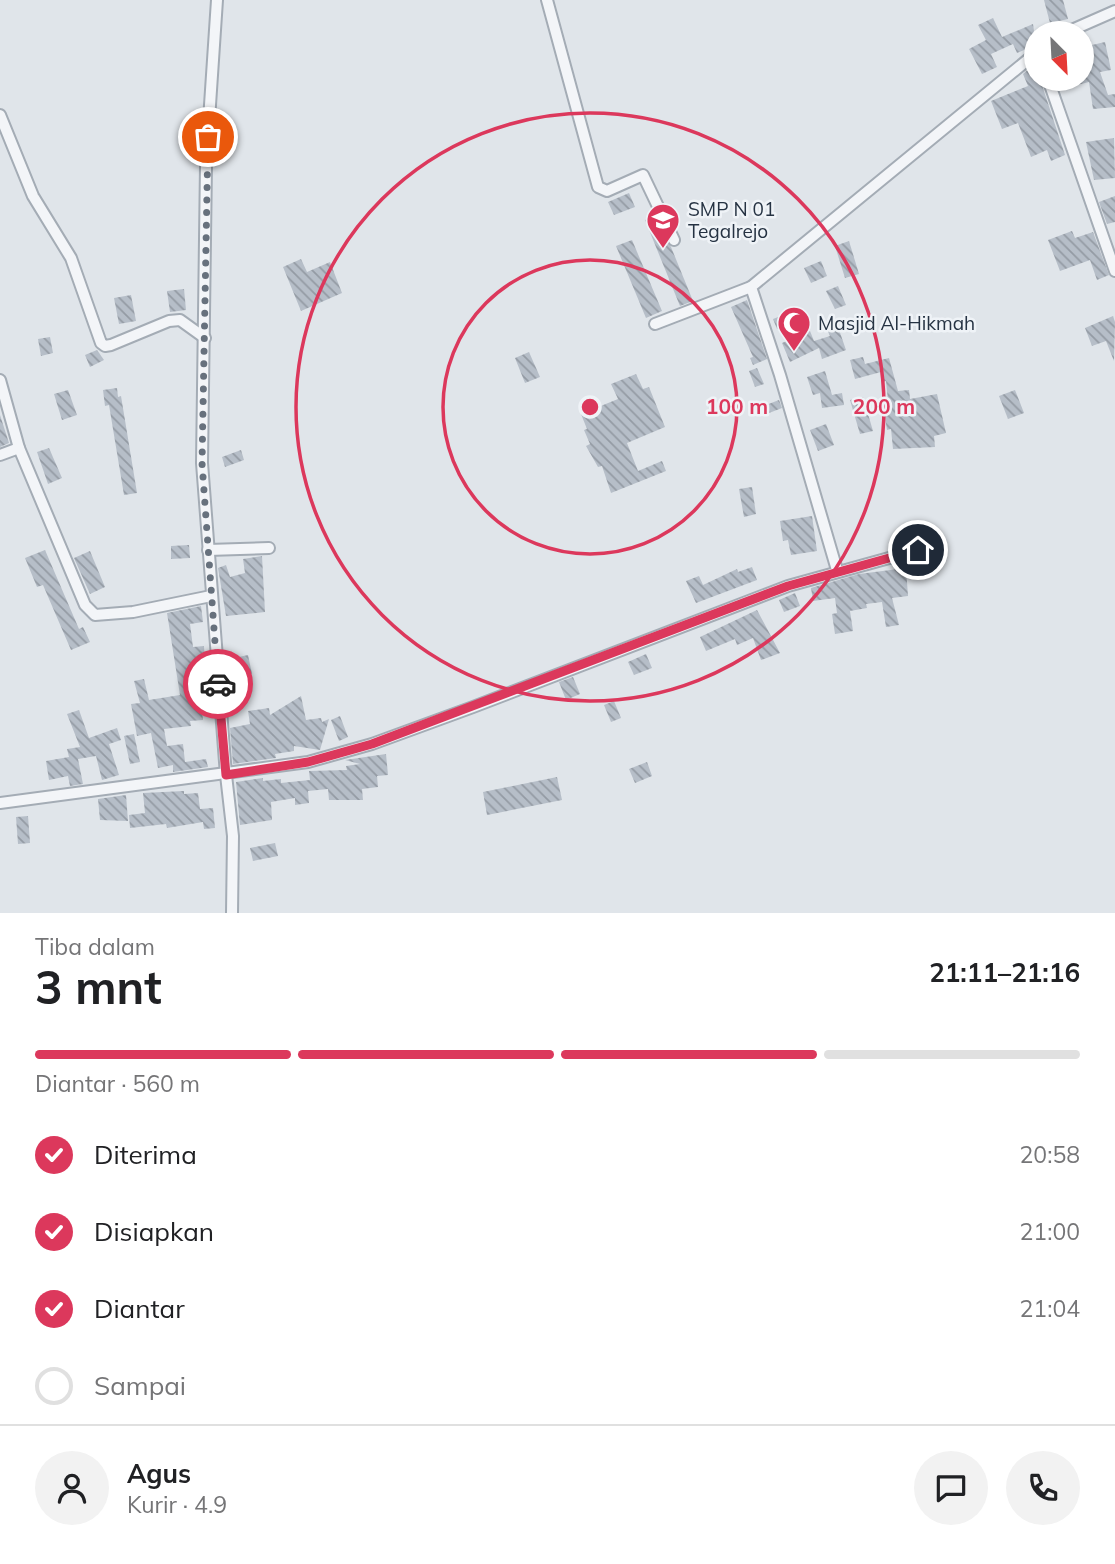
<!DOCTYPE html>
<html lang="id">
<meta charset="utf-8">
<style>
body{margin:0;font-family:Mulish,sans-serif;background:#f2f2f2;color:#202124;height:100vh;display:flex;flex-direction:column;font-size:26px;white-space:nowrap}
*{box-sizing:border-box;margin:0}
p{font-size:23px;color:#757577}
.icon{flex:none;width:38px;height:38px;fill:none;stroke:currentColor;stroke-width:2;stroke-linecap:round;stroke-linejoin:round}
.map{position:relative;height:913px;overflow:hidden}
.drawer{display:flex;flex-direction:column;background:#fff;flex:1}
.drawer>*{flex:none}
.needle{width:46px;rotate:156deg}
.controls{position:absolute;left:1024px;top:21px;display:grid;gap:14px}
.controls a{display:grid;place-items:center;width:70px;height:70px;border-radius:50%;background:#fff;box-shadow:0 2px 5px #0004;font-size:35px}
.pin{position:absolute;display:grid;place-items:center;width:60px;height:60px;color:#fff;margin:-30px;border:4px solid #fff;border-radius:50%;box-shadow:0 2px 7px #0007}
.courier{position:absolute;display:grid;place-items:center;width:70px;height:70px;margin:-35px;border:5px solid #dc385c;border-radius:50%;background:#fff;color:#222;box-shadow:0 2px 9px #0007}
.headline em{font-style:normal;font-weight:700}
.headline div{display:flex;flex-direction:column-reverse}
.headline{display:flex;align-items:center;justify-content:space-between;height:119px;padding:0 35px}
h1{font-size:46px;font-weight:700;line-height:52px}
.bar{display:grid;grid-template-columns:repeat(4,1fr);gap:10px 7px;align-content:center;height:84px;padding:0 35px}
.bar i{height:9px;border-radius:5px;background:#e0e0e0}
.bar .on{background:#dc385c}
.bar p{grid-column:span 4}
.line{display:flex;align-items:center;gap:18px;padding:0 35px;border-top:2px solid #e0e0e0}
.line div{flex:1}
.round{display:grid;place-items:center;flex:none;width:74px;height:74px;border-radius:37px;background:#f2f2f2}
ol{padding:0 35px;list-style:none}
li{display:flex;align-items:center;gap:21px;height:77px}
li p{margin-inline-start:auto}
li .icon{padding:7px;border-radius:50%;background:#dc385c;color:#fff;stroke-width:4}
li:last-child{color:#757577}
li i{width:38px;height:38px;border:4px solid #e0e0e0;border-radius:50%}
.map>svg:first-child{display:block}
</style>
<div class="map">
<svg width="1115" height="913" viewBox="0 0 1115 913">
<defs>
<pattern id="building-back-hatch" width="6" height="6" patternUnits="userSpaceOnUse" patternTransform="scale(1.75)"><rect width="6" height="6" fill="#b6bec8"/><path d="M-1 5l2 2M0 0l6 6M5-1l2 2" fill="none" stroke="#949ba4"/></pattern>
</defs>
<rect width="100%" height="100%" fill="#e0e5ea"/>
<!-- building -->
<g fill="url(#building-back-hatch)">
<path d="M 1044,0 L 1063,0 L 1068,19 L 1050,23 Z"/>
<path d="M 993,18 L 1002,37 L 1033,24 L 1036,45 L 1017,53 L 1013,44 L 991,54 L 997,67 L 982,74 L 969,49 L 986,40 L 978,25 Z"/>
<path d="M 1090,40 L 1092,45 L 1105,42 L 1111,70 L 1100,72 L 1108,95 L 1115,94 L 1115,107 L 1093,109 L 1089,82 L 1065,88 L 1062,79 L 1082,79 L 1082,43 Z"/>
<path d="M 1036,63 L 1036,79 L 1040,79 L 1065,155 L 1051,161 L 1047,150 L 1031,157 L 1018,123 L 1002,129 L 991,101 L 1028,86 L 1023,74 Z"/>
<path d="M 1114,138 L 1115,178 L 1094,180 L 1086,142 Z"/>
<path d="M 629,193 L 635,207 L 614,215 L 608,202 Z"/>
<path d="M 1115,196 L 1115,222 L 1107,224 L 1099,202 Z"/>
<path d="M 654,216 L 671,247 L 693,301 L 680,306 L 645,220 Z"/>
<path d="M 1072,231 L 1075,238 L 1093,232 L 1109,275 L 1097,280 L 1090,260 L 1060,271 L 1048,240 Z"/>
<path d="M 632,240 L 662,311 L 646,318 L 616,246 Z"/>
<path d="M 849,241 L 859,274 L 845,278 L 835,246 Z"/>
<path d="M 301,259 L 307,272 L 330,262 L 342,293 L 301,311 L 283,267 Z"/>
<path d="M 821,261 L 827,276 L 811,283 L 804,268 Z"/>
<path d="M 838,286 L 846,305 L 835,309 L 826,291 Z"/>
<path d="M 184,289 L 186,310 L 170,312 L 167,291 Z"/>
<path d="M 131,295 L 136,321 L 119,324 L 114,298 Z"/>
<path d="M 747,300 L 767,359 L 753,365 L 750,358 L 753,357 L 731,307 Z"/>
<path d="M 786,314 L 789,324 L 777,329 L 773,319 Z"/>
<path d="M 1113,316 L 1115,322 L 1114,361 L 1106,341 L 1092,346 L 1085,328 Z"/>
<path d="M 836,321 L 846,350 L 822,359 L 819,348 L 790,362 L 782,343 L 810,331 L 814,341 L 830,336 L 825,325 Z"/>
<path d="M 50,337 L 53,353 L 41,356 L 38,339 Z"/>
<path d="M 97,350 L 104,360 L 90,367 L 85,355 Z"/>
<path d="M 529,352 L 540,377 L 525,383 L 515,358 Z"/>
<path d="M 863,357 L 865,364 L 889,358 L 898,391 L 909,390 L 910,399 L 937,394 L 946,433 L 934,436 L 935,447 L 893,449 L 891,429 L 887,430 L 884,411 L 889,411 L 886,381 L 883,382 L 881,372 L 855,379 L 850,360 Z"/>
<path d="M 757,368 L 764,384 L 755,387 L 749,371 Z"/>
<path d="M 825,371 L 832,395 L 842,393 L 844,405 L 822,408 L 820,393 L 813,395 L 807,377 Z"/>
<path d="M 636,374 L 643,389 L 649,387 L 665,427 L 627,443 L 638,471 L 662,461 L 666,471 L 611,493 L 602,466 L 598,467 L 586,446 L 590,444 L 584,430 L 587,429 L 581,414 L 618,399 L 611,384 Z"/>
<path d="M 117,388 L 118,397 L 121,396 L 137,493 L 124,495 L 109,405 L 105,406 L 103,390 Z"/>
<path d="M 68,390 L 77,415 L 62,420 L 54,394 Z"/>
<path d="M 1015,390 L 1024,413 L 1008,419 L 999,396 Z"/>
<path d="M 863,397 L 873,431 L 860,434 L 850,400 Z"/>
<path d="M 779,400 L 782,408 L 769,413 L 766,405 Z"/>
<path d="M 0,415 L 9,443 L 0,447 Z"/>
<path d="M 826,424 L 834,445 L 818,451 L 810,430 Z"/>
<path d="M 49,448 L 62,478 L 48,484 L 37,452 Z"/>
<path d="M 241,450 L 244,460 L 225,467 L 222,457 Z"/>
<path d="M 752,487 L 756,514 L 744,517 L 739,489 Z"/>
<path d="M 812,516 L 817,551 L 791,555 L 788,540 L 783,541 L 780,521 Z"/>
<path d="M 189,545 L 190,558 L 171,559 L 171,546 Z"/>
<path d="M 45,550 L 79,629 L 83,627 L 90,642 L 71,650 L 43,585 L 37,587 L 25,558 Z"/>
<path d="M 90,551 L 105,587 L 90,594 L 74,558 Z"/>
<path d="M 262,556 L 265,612 L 226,616 L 218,568 L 226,565 L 230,577 L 245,573 L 243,559 Z"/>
<path d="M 752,567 L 757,580 L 696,603 L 686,581 L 699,576 L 703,585 L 737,569 L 738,572 Z"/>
<path d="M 906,568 L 908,596 L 892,598 L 899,625 L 886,627 L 882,602 L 866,604 L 867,608 L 850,611 L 853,631 L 835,634 L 832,614 L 837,613 L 835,598 L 813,601 L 811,588 L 859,574 Z"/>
<path d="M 795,593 L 800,606 L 784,612 L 779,600 Z"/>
<path d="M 201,606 L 203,622 L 190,624 L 193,647 L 204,646 L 206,684 L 199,684 L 203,720 L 190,721 L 191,726 L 164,729 L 167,746 L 183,744 L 185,762 L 206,759 L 208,767 L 173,772 L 173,765 L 158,768 L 151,733 L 137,736 L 131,704 L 140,703 L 134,681 L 144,679 L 149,700 L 180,695 L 167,613 Z"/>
<path d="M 757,610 L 780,653 L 761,660 L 753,638 L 737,645 L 735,639 L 706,651 L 700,637 Z"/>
<path d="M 646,654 L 652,668 L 634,675 L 628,662 Z"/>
<path d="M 248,655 L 252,674 L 229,679 L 225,660 Z"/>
<path d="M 573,677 L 580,694 L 566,700 L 559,682 Z"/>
<path d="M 301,696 L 306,720 L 321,718 L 322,722 L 329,719 L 320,750 L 294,746 L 294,751 L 275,754 L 276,758 L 233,764 L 230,728 L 250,724 L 248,711 L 269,708 L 270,715 Z"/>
<path d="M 614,701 L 621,718 L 611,722 L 604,705 Z"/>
<path d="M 79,710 L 89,738 L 117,728 L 121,740 L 109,744 L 119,775 L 102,780 L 96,756 L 78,759 L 83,784 L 70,786 L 68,776 L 49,780 L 46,761 L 69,757 L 67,749 L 80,747 L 67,714 Z"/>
<path d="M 340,716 L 348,737 L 339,741 L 331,720 Z"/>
<path d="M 134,734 L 140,762 L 130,764 L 124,736 Z"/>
<path d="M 386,754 L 388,775 L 377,776 L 378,787 L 362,789 L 363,800 L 329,800 L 328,789 L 308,791 L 309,803 L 295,805 L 295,798 L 271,802 L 272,820 L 240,825 L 236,782 L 263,778 L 263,781 L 281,779 L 281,783 L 310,780 L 309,771 L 347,770 L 346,766 L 360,764 L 345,760 Z"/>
<path d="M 647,762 L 652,776 L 635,783 L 629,769 Z"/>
<path d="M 557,777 L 562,800 L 487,815 L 483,792 Z"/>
<path d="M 184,791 L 184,794 L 198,793 L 200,809 L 213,808 L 215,828 L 204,829 L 203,822 L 167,828 L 166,824 L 130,828 L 129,815 L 145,813 L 143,793 Z"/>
<path d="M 126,795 L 128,821 L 100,820 L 98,799 Z"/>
<path d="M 28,816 L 30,843 L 18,844 L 16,817 Z"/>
<path d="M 275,843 L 278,856 L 253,861 L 250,848 Z"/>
</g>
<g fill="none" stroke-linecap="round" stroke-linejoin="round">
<defs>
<g id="minor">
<path d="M 217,0 L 206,165 L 202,463 L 226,775 L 233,836 L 232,913"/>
<path d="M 547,0 L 598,187 L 607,191 L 643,175 L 674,240"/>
<path d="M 1065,33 L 1115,11"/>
<path d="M 1048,79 L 1115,271"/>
<path d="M 0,115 L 33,196 L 71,258 L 101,343 L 105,346 L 111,345 L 169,321 L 180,320 L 205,338"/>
<path d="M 655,324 L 751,287"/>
<path d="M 0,380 L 19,448"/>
<path d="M 0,455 L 19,448 L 85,605 L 95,615 L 133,612 L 211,596"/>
<path d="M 208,550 L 269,548"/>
<path d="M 837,570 L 780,375 L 751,287 L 1036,53"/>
<path d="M 0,803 L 308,762 L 372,744 L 473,707 L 788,586 L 918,550"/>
</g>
</defs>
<!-- minor casing -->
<use href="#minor" stroke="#a4acb5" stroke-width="14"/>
<!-- minor -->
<use href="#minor" stroke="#f3f5f8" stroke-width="10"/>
</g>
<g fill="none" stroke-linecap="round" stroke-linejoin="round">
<!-- done -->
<path stroke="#67717d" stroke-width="7" stroke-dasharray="0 12.6" d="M 208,137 L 202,463 L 218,684"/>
<!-- route -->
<path stroke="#dc385c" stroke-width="9" d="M 218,684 L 226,775 L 308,762 L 372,744 L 788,586 L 918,550"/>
</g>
<!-- distance rings -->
<g fill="none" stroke="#dc385c" stroke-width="3.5">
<circle cx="590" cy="407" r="147"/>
<circle cx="590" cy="407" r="294"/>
</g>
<!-- icons -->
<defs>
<symbol id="school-pin" viewBox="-11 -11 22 30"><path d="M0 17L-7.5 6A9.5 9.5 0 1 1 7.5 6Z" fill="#dc385c" stroke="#eff3f7"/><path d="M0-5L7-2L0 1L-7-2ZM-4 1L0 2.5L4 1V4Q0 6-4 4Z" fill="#fff"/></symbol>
<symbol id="mosque-pin" viewBox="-11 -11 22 30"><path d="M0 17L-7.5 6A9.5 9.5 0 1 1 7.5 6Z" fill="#dc385c" stroke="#eff3f7"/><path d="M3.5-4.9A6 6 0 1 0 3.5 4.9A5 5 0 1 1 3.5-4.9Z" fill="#fff"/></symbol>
</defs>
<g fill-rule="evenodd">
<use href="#school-pin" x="644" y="201" width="38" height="52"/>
<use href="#mosque-pin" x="775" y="304" width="38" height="52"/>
</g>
<g text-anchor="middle" stroke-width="5" stroke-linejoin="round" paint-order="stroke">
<!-- poi labels -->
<g font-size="19" fill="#263343" stroke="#eff3f7" text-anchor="start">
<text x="688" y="216">SMP N 01<tspan x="688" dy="22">Tegalrejo</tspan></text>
<text x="818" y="330">Masjid Al-Hikmah</text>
</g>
</g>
<circle cx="590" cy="407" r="10" fill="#dc385c" stroke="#eff3f7" stroke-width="3.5"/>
<g font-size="21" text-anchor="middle" font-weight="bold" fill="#dc385c" stroke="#eff3f7" stroke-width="5" stroke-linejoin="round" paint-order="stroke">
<text x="737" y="414">100 m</text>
<text x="884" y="414">200 m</text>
</g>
</svg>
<div class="controls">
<a><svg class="needle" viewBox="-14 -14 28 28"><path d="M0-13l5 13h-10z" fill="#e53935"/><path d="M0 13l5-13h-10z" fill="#757577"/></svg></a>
</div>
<div class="pin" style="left:208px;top:137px;background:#ea580c"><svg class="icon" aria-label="bag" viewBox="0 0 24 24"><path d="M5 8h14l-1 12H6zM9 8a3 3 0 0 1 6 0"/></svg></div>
<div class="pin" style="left:918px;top:550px;background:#1f2937"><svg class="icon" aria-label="home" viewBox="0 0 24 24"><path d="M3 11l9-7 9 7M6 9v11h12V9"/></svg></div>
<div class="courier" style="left:218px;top:684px"><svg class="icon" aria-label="car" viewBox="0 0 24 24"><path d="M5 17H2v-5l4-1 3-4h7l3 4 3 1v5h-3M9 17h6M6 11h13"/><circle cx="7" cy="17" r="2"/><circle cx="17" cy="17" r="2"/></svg></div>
</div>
<section class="drawer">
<div class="headline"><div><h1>3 mnt</h1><p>Tiba dalam</p></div><em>21:11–21:16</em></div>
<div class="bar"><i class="on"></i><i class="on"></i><i class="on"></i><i></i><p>Diantar · 560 m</p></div>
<ol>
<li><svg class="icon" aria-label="check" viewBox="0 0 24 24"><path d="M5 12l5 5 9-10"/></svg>Diterima<p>20:58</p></li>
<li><svg class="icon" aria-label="check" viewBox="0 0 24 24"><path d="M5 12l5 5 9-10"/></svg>Disiapkan<p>21:00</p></li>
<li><svg class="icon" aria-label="check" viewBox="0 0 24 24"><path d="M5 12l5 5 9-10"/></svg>Diantar<p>21:04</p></li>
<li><i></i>Sampai</li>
</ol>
<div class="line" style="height:126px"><a class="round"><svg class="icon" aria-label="person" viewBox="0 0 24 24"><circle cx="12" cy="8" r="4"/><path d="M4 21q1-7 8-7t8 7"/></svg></a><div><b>Agus</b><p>Kurir · 4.9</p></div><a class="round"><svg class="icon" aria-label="chat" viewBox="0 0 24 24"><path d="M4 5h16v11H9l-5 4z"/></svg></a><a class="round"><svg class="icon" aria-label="phone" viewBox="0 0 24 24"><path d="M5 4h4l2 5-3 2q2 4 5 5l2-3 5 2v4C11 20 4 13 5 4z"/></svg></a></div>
</section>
